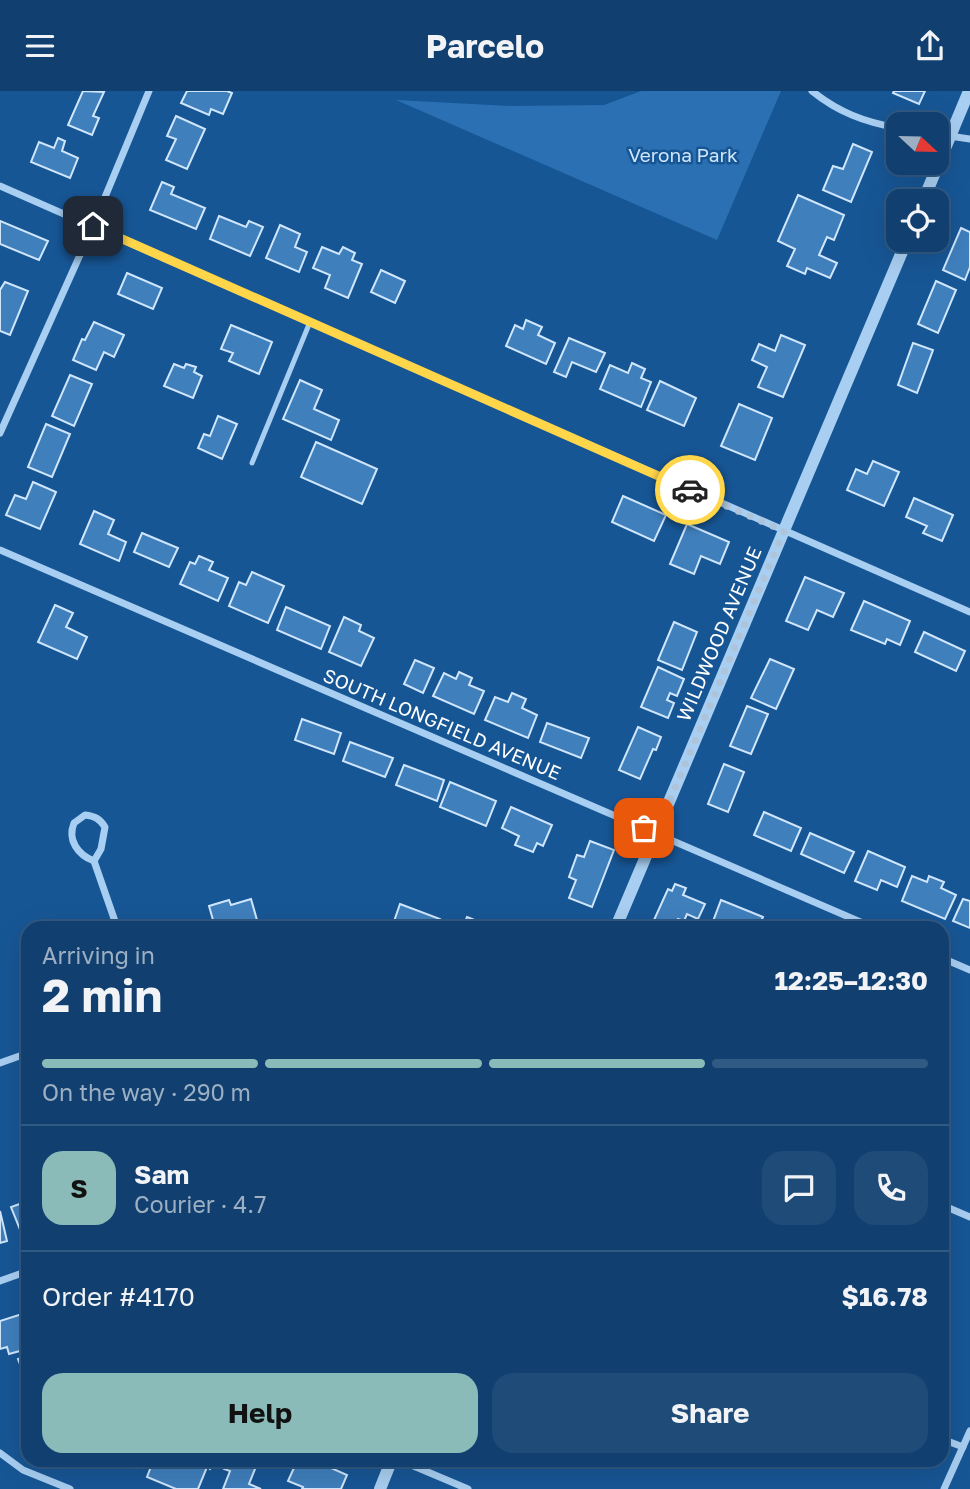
<!DOCTYPE html>
<meta charset="utf-8">
<style>
body{margin:0;font-family:"Golos Text",sans-serif;background:#1e4b78;color:#f1f3f6;height:100vh;display:flex;flex-direction:column;font-size:26px;white-space:nowrap}
*{box-sizing:border-box;margin:0}
p{font-size:23px;color:#9cafc3}
.icon{flex:none;width:38px;height:38px;fill:none;stroke:currentColor;stroke-width:2;stroke-linecap:round;stroke-linejoin:round}
.map{position:relative;flex:1;overflow:hidden}
.side{position:absolute;left:21px;top:830px;width:928px;height:546px;display:flex;flex-direction:column;background:#114070;border-radius:21px;box-shadow:0 7px 28px #0002,0 0 0 2px #305983}
.side>*{flex:none}
.needle{width:46px;rotate:112deg}
.buttons{position:absolute;left:886px;top:21px;display:grid;gap:14px}
.buttons a{display:grid;place-items:center;width:63px;height:63px;border-radius:14px;background:#114070;box-shadow:0 7px 28px #0002,0 0 0 2px #305983;font-size:35px}
.pin{position:absolute;display:grid;place-items:center;width:60px;height:60px;color:#fff;margin:-30px;border-radius:14px;box-shadow:0 4px 10px #0006}
.courier{position:absolute;display:grid;place-items:center;width:70px;height:70px;margin:-35px;border:5px solid #ffd54a;border-radius:50%;background:#fff;color:#222;box-shadow:0 2px 9px #0007}
.summary em{font-style:normal;font-weight:700}
.summary div{display:flex;flex-direction:column-reverse}
.summary{display:flex;align-items:center;justify-content:space-between;height:119px;padding:0 21px}
h1{font-size:46px;font-weight:700;line-height:52px}
.bar{display:grid;grid-template-columns:repeat(4,1fr);gap:10px 7px;align-content:center;height:84px;padding:0 21px}
.bar i{height:9px;border-radius:5px;background:#305983}
.bar .on{background:#8bbbb9}
.bar p{grid-column:span 4}
.line{display:flex;align-items:center;gap:18px;padding:0 21px;border-top:2px solid #305983}
.line div{flex:1}
.round{display:grid;place-items:center;flex:none;width:74px;height:74px;border-radius:21px;background:#1e4b78}
.action{display:flex;gap:14px;margin-top:auto;padding:14px 21px}
.action a{flex:1;height:80px;border-radius:21px;background:#8bbbb9;color:#111;font-size:28px;font-weight:700;line-height:80px;text-align:center}
.action a+a{background:#1e4b78;color:#f1f3f6}
header{display:flex;justify-content:space-between;align-items:center;height:91px;padding:0 21px;background:#114070;font-size:32px;font-weight:700}
.map>svg:first-child{display:block}
</style>
<header><svg class="icon" aria-label="menu" viewBox="0 0 24 24"><path d="M4 6h16M4 12h16M4 18h16"/></svg>Parcelo<svg class="icon" aria-label="share" viewBox="0 0 24 24"><path d="M12 15V3M7 8l5-5 5 5M5 13v7h14v-7"/></svg></header>
<div class="map">
<svg width="970" height="1398" viewBox="0 0 970 1398">
<rect width="100%" height="100%" fill="#175695"/>
<!-- green -->
<path fill="#2a70b3" d="M 641,0 L 781,0 L 717,149 L 396,9 L 512,15 L 604,14 Z"/>
<!-- building -->
<g fill="#3f7fbc" stroke="#cfe6fc" stroke-width="2">
<path d="M 83,0 L 104,1 L 93,25 L 99,27 L 92,44 L 68,34 Z"/>
<path d="M 187,0 L 227,0 L 232,2 L 223,23 L 211,18 L 209,24 L 181,12 Z"/>
<path d="M 894,0 L 925,0 L 919,13 L 893,2 Z"/>
<path d="M 176,25 L 205,38 L 187,78 L 166,69 L 176,48 L 167,45 Z"/>
<path d="M 58,47 L 65,50 L 62,60 L 78,67 L 70,87 L 31,71 L 39,51 L 54,57 Z"/>
<path d="M 853,53 L 872,61 L 851,111 L 823,99 L 833,75 L 843,78 Z"/>
<path d="M 162,91 L 174,96 L 171,103 L 205,117 L 196,138 L 150,119 Z"/>
<path d="M 798,104 L 844,124 L 834,149 L 827,146 L 819,164 L 837,172 L 830,187 L 807,177 L 805,183 L 787,175 L 795,158 L 778,150 Z"/>
<path d="M 219,125 L 246,136 L 249,130 L 263,136 L 250,165 L 210,148 Z"/>
<path d="M 0,130 L 48,150 L 39,169 L 0,153 Z"/>
<path d="M 280,134 L 300,143 L 295,156 L 307,161 L 299,181 L 266,167 Z"/>
<path d="M 961,137 L 970,141 L 970,176 L 965,189 L 943,179 Z"/>
<path d="M 322,156 L 339,163 L 343,156 L 355,162 L 352,169 L 362,173 L 348,207 L 325,197 L 330,184 L 313,177 Z"/>
<path d="M 381,179 L 405,190 L 395,212 L 371,201 Z"/>
<path d="M 127,182 L 162,197 L 153,218 L 118,203 Z"/>
<path d="M 936,190 L 956,199 L 938,242 L 918,233 Z"/>
<path d="M 5,191 L 28,200 L 10,244 L 0,240 L 0,199 Z"/>
<path d="M 526,229 L 542,236 L 538,244 L 555,252 L 546,273 L 506,255 L 515,234 L 523,238 Z"/>
<path d="M 94,231 L 124,244 L 114,266 L 104,261 L 96,279 L 73,269 L 82,248 L 85,249 Z"/>
<path d="M 231,234 L 272,251 L 259,283 L 229,270 L 233,262 L 221,258 Z"/>
<path d="M 781,244 L 805,254 L 783,306 L 758,296 L 767,276 L 752,269 L 759,253 L 775,260 Z"/>
<path d="M 569,247 L 605,262 L 596,281 L 572,271 L 566,286 L 554,281 Z"/>
<path d="M 913,252 L 933,259 L 917,302 L 898,294 Z"/>
<path d="M 632,272 L 645,278 L 641,287 L 651,291 L 641,316 L 600,298 L 610,274 L 628,282 Z"/>
<path d="M 174,273 L 184,277 L 186,273 L 196,276 L 194,281 L 202,285 L 193,307 L 164,295 Z"/>
<path d="M 70,284 L 92,293 L 74,335 L 52,325 Z"/>
<path d="M 300,289 L 322,299 L 314,318 L 339,329 L 331,349 L 283,328 Z"/>
<path d="M 660,290 L 696,307 L 684,335 L 647,319 Z"/>
<path d="M 739,313 L 772,327 L 755,369 L 721,355 Z"/>
<path d="M 218,325 L 237,333 L 222,368 L 198,357 L 204,343 L 210,345 Z"/>
<path d="M 46,333 L 70,343 L 52,386 L 28,376 Z"/>
<path d="M 316,351 L 377,378 L 362,413 L 301,386 Z"/>
<path d="M 873,370 L 899,381 L 884,415 L 847,399 L 856,378 L 867,383 Z"/>
<path d="M 33,391 L 56,401 L 40,438 L 6,424 L 15,404 L 26,408 Z"/>
<path d="M 623,405 L 666,424 L 654,450 L 612,431 Z"/>
<path d="M 914,407 L 953,424 L 942,450 L 923,442 L 927,435 L 906,426 Z"/>
<path d="M 94,420 L 114,429 L 108,443 L 126,451 L 119,470 L 80,453 Z"/>
<path d="M 687,433 L 729,451 L 720,473 L 701,465 L 694,483 L 670,473 Z"/>
<path d="M 142,442 L 178,457 L 169,476 L 134,461 Z"/>
<path d="M 199,465 L 213,471 L 209,479 L 228,487 L 218,510 L 180,493 L 190,471 L 195,473 Z"/>
<path d="M 252,481 L 284,495 L 268,532 L 229,515 L 239,491 L 246,494 Z"/>
<path d="M 805,486 L 844,502 L 833,526 L 817,519 L 808,539 L 786,530 Z"/>
<path d="M 864,510 L 910,530 L 900,554 L 887,548 L 885,553 L 851,539 Z"/>
<path d="M 55,514 L 73,522 L 66,536 L 87,546 L 77,568 L 38,551 Z"/>
<path d="M 286,516 L 330,535 L 321,558 L 277,539 Z"/>
<path d="M 344,526 L 361,534 L 359,540 L 374,547 L 361,575 L 329,561 Z"/>
<path d="M 674,531 L 697,541 L 682,579 L 658,569 Z"/>
<path d="M 924,541 L 965,560 L 956,580 L 915,561 Z"/>
<path d="M 770,568 L 794,578 L 776,618 L 751,607 Z"/>
<path d="M 415,569 L 434,577 L 423,602 L 404,593 Z"/>
<path d="M 658,576 L 684,588 L 677,605 L 670,602 L 667,609 L 674,612 L 668,627 L 641,616 Z"/>
<path d="M 459,581 L 472,587 L 469,594 L 484,600 L 474,623 L 433,605 L 444,582 L 456,588 Z"/>
<path d="M 512,602 L 526,608 L 522,617 L 537,624 L 528,647 L 485,629 L 495,606 L 508,611 Z"/>
<path d="M 747,615 L 768,623 L 751,663 L 730,655 Z"/>
<path d="M 302,628 L 341,642 L 334,663 L 295,649 Z"/>
<path d="M 547,632 L 589,647 L 581,667 L 540,651 Z"/>
<path d="M 638,636 L 661,646 L 656,659 L 653,658 L 640,688 L 619,679 Z"/>
<path d="M 350,651 L 393,667 L 385,686 L 343,670 Z"/>
<path d="M 724,673 L 744,681 L 728,721 L 708,713 Z"/>
<path d="M 404,674 L 444,689 L 437,710 L 396,694 Z"/>
<path d="M 450,691 L 496,710 L 486,735 L 440,716 Z"/>
<path d="M 511,716 L 552,734 L 543,755 L 537,752 L 533,761 L 515,754 L 519,745 L 502,737 Z"/>
<path d="M 764,721 L 801,737 L 791,760 L 754,744 Z"/>
<path d="M 810,742 L 854,761 L 844,782 L 801,763 Z"/>
<path d="M 590,750 L 614,759 L 592,816 L 569,807 L 576,789 L 569,786 L 577,764 L 584,766 Z"/>
<path d="M 868,760 L 905,776 L 897,796 L 881,789 L 877,799 L 855,790 Z"/>
<path d="M 912,785 L 927,791 L 929,785 L 944,791 L 941,797 L 956,804 L 945,828 L 902,810 Z"/>
<path d="M 675,793 L 686,797 L 683,804 L 705,813 L 698,828 L 687,823 L 684,830 L 678,828 L 672,836 L 654,829 L 668,798 L 672,800 Z"/>
<path d="M 251,808 L 259,836 L 215,836 L 209,815 L 229,809 L 231,814 Z"/>
<path d="M 963,808 L 970,810 L 970,837 L 953,830 Z"/>
<path d="M 721,809 L 763,826 L 758,836 L 720,836 L 712,833 Z"/>
<path d="M 400,813 L 440,828 L 437,836 L 392,836 Z"/>
<path d="M 467,826 L 492,836 L 463,836 Z"/>
<path d="M 28,1110 L 28,1139 L 21,1141 L 11,1116 Z"/>
<path d="M 0,1120 L 7,1150 L 0,1152 Z"/>
<path d="M 25,1222 L 28,1248 L 24,1249 L 27,1258 L 9,1263 L 7,1256 L 0,1258 L 0,1230 Z"/>
<path d="M 28,1264 L 28,1284 L 25,1286 L 18,1268 Z"/>
<path d="M 101,1368 L 140,1368 L 136,1377 L 118,1369 L 115,1375 Z"/>
<path d="M 154,1368 L 214,1368 L 210,1378 L 207,1376 L 198,1398 L 176,1398 L 147,1386 Z"/>
<path d="M 228,1368 L 259,1368 L 249,1393 L 261,1398 L 223,1398 L 230,1380 L 224,1378 Z"/>
<path d="M 298,1368 L 310,1371 L 311,1368 L 347,1384 L 341,1398 L 302,1398 L 303,1396 L 288,1390 Z"/>
</g>
<g fill="none" stroke-linecap="round" stroke-linejoin="round">
<!-- service -->
<path stroke="#a8cef1" stroke-width="5" d="M 252,372 L 310,231"/>
<!-- minor -->
<g stroke="#a8cef1" stroke-width="7">
<path d="M 812,0 C 838,21 864,31 898,37"/>
<path d="M 936,43 L 970,48"/>
<path d="M 0,95 L 970,521"/>
<path d="M 0,342 L 93,135 L 149,0"/>
<path d="M 0,459 L 872,836"/>
<path d="M 85,724 C 95,725 100,728 105,736 L 101,758 L 94,770 C 78,764 67,749 74,732 Z"/>
<path d="M 94,770 L 117,836"/>
<path d="M 942,867 L 970,879"/>
<path d="M 0,972 L 28,962"/>
<path d="M 942,1114 L 970,1126"/>
<path d="M 0,1190 L 28,1180"/>
<path d="M 942,1348 L 963,1356"/>
<path d="M 0,1362 L 23,1379 L 70,1398"/>
<path d="M 397,1368 L 468,1398"/>
<path d="M 944,1398 L 970,1340"/>
</g>
<!-- tertiary -->
<g stroke="#a8cef1" stroke-width="12">
<path d="M 923,110 L 969,0"/>
<path d="M 616,836 L 907,149"/>
<path d="M 380,1398 L 392,1368"/>
</g>
</g>
<g fill="none" stroke-linecap="round" stroke-linejoin="round">
<!-- done -->
<path stroke="#aec4da" stroke-width="7" stroke-dasharray="0 12.6" d="M 644,737 L 656,742 L 784,440 L 690,399"/>
<!-- route -->
<path stroke="#ffd54a" stroke-width="9" d="M 93,135 L 690,399"/>
</g>
<g text-anchor="middle" stroke-width="5" stroke-linejoin="round" paint-order="stroke">
<!-- park labels -->
<g font-size="19" fill="#cfe6fc" stroke="#175695">
<text x="683" y="71">Verona Park</text>
</g>
<!-- street labels -->
<g font-size="19" fill="#fff" stroke="#175695">
<text transform="translate(719 543) rotate(-67)" y="7">WILDWOOD AVENUE</text>
<text transform="translate(442 633) rotate(23)" y="7">SOUTH LONGFIELD AVENUE</text>
</g>
</g>
</svg>
<div class="buttons">
<a><svg class="needle" viewBox="-14 -14 28 28"><path d="M0-13l5 13h-10z" fill="#e53935"/><path d="M0 13l5-13h-10z" fill="#9cafc3"/></svg></a>
<a><svg class="icon" aria-label="locate" viewBox="0 0 24 24"><circle cx="12" cy="12" r="6"/><path d="M12 2v4M12 18v4M2 12h4M18 12h4"/></svg></a>
</div>
<div class="pin" style="left:644px;top:737px;background:#ea580c"><svg class="icon" aria-label="bag" viewBox="0 0 24 24"><path d="M5 8h14l-1 12H6zM9 8a3 3 0 0 1 6 0"/></svg></div>
<div class="pin" style="left:93px;top:135px;background:#1f2937"><svg class="icon" aria-label="home" viewBox="0 0 24 24"><path d="M3 11l9-7 9 7M6 9v11h12V9"/></svg></div>
<div class="courier" style="left:690px;top:399px"><svg class="icon" aria-label="car" viewBox="0 0 24 24"><path d="M5 17H2v-5l4-1 3-4h7l3 4 3 1v5h-3M9 17h6M6 11h13"/><circle cx="7" cy="17" r="2"/><circle cx="17" cy="17" r="2"/></svg></div>
<section class="side">
<div class="summary"><div><h1>2 min</h1><p>Arriving in</p></div><em>12:25–12:30</em></div>
<div class="bar"><i class="on"></i><i class="on"></i><i class="on"></i><i></i><p>On the way · 290 m</p></div>
<div class="line" style="height:126px"><b class="round" style="background:#8bbbb9;color:#111">S</b><div><b>Sam</b><p>Courier · 4.7</p></div><a class="round"><svg class="icon" aria-label="chat" viewBox="0 0 24 24"><path d="M4 5h16v11H9l-5 4z"/></svg></a><a class="round"><svg class="icon" aria-label="phone" viewBox="0 0 24 24"><path d="M5 4h4l2 5-3 2q2 4 5 5l2-3 5 2v4C11 20 4 13 5 4z"/></svg></a></div>
<div class="line" style="height:91px"><div>Order #4170</div><b>$16.78</b></div>
<div class="action"><a>Help</a><a>Share</a></div>
</section>
</div>
